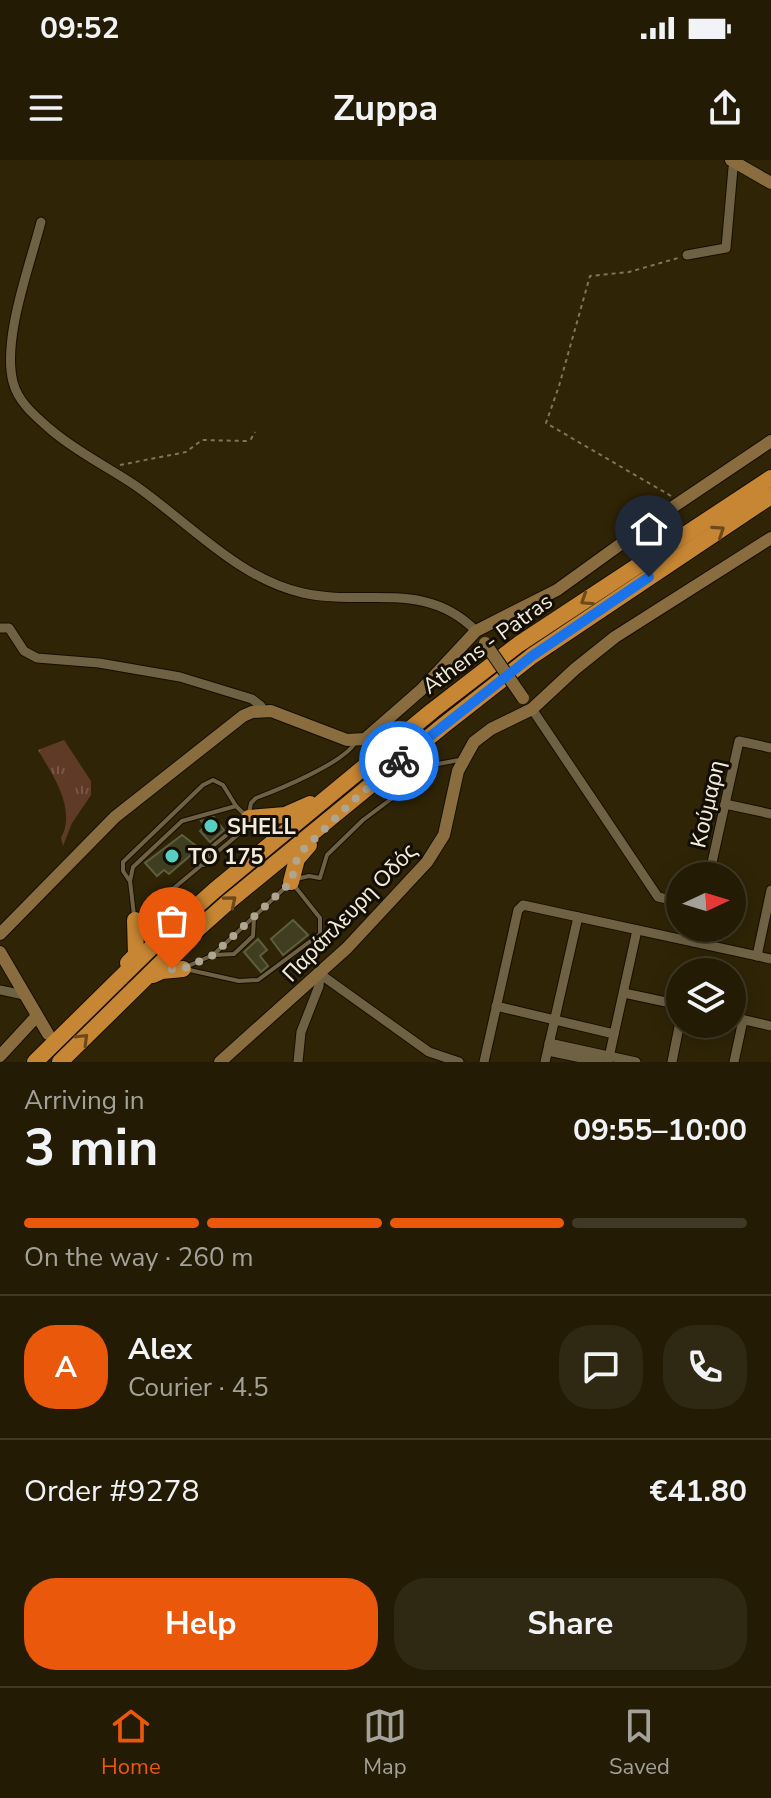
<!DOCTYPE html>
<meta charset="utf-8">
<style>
body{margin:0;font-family:"Nunito Sans",sans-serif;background:#2f2813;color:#f1f3f6;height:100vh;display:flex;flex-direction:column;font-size:30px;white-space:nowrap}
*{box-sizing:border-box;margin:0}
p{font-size:26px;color:#a3a19a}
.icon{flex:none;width:44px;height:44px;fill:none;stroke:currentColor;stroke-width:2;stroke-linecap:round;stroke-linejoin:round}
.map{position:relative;height:902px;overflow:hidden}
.panel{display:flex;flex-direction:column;background:#231b04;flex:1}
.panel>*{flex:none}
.needle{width:52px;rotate:86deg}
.fabs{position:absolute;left:666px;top:702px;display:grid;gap:16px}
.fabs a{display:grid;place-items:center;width:80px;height:80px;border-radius:50%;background:#231b04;box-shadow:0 4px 20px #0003,0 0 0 2px #403926;font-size:40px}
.pin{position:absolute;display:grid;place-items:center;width:68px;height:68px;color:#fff;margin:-82px -34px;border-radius:50% 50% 50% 0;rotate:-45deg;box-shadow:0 0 8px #0007}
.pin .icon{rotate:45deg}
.courier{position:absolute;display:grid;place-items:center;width:80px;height:80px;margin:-40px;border:6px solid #1a73e8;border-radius:50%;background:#fff;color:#222;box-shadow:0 2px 10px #0007}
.headline em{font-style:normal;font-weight:700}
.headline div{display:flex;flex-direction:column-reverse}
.headline{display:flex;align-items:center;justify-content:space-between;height:136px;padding:0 24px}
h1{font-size:52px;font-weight:700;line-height:60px}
.bar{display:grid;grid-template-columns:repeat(4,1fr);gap:12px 8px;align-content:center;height:96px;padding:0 24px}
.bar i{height:10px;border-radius:6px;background:#403926}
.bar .selected{background:#ea580c}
.bar p{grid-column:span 4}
.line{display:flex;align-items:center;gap:20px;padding:0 24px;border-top:2px solid #403926}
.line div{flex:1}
.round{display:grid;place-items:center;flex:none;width:84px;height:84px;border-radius:32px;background:#2f2813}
.primary-button{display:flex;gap:16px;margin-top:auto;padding:16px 24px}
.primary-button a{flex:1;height:92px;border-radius:32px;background:#ea580c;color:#fff;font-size:32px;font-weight:700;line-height:92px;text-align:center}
.primary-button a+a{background:#2f2813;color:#f1f3f6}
.status{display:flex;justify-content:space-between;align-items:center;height:56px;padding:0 40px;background:#231b04;direction:ltr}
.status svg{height:22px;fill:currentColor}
header{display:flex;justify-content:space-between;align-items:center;height:104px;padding:0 24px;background:#231b04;font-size:36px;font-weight:700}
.menu{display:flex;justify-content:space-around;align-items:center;height:112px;border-top:2px solid #403926;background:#231b04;font-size:22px;color:#a3a19a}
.menu a{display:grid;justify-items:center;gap:4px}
.menu .selected{color:#ea580c}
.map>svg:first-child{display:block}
</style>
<div class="status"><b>09:52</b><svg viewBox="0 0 49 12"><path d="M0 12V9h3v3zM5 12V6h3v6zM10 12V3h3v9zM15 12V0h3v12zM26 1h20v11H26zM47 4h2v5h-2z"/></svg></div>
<header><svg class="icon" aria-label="menu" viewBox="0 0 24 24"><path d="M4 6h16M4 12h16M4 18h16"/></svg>Zuppa<svg class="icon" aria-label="share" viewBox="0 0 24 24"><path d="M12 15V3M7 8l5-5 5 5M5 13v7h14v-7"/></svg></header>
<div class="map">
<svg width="771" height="902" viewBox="0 0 771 902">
<defs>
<pattern id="grass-tufts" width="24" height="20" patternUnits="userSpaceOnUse" patternTransform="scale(2)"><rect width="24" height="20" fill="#5f3a26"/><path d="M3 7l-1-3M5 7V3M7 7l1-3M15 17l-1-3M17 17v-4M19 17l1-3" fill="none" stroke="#765745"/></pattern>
</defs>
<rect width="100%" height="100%" fill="#2f2406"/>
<!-- grass -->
<path fill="url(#grass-tufts)" d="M 64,580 L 91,621 L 91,635 L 72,663 L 63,686 L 61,678 C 77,649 52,614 38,590 Z"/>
<!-- building -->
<g fill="#3f3e20" stroke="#5e5e3f" stroke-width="2">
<path d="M 214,657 L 224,670 L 210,682 L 200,671 L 205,666 L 201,661 Z"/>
<path d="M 182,675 L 199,688 L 169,714 L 164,710 L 157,716 L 145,703 Z"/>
<path d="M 293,760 L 308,775 L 283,795 L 271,779 Z"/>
<path d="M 258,779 L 267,790 L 260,796 L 268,806 L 261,812 L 244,792 Z"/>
</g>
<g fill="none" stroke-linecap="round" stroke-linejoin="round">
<defs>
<g id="lane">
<path d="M 249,653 L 251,643 L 256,638 C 280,629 343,603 355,583"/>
<path d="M 204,705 L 209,689 L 229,673 L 237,673"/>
<path d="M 296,719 L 309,716 L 320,718 L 327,695 L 363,660 L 438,604 L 459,600"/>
<path d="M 129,720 L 123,711 L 123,702 L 203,625 L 213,620 L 223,625 L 236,646"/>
<path d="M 134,755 L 130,721 L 133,707 L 182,661 L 236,646 L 247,657"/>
<path d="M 138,758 L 240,673 L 247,661"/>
<path d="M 215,795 L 234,794 L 253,776 L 254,758"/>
<path d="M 188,806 L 213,795 L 289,724"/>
<path d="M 185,809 L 239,821 L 258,820 L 320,774 L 320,758 L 293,724"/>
</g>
<g id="street">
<path d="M 41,62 C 30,105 2,179 13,222 C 18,242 35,256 50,269 C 75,291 108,307 136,326 C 189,363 239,419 303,433 C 365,447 425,419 476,471"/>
<path d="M 687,95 L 726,88 L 733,8 L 736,2"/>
<path d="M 0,468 L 9,468 L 24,491 L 37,498 L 99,503 L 180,517 L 252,539 L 261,546 L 262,551"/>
<path d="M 532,549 L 658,737 L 680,742"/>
<path d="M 725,644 L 771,654"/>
<path d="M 709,716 L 739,581 L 771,588"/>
<path d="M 693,782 L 697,768"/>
<path d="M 757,796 L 771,730"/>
<path d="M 320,814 L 429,892 L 459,902"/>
<path d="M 0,830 L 24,835"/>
<path d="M 624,833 L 680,845"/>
<path d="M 496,846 L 614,874"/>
<path d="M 732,857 L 771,866"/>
<path d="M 549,883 L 636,902"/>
<path d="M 548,891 L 600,902"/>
<path d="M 298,902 L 301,872 L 319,826 L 320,814"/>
<path d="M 484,902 L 518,750 L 523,745 L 771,799"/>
<path d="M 545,902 L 578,757"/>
<path d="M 608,902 L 637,770"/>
<path d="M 672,902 L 680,862"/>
<path d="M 734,902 L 743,860"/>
</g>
<g id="secondary">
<path d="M 731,0 L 771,23"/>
<path d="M 0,774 L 115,657 L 243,556 L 252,552 L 271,551 L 347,580 L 365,579 L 421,530 L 476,471 L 557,430 L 661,355 L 771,281"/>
<path d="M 0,792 L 48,874"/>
<path d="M 0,896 L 36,857"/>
<path d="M 220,902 L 347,788 L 427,702 L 444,675 L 458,611 L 474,582 L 491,569 L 532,549 L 575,509 L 615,477 L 771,378"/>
</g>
<g id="highway">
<path d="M 249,658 L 285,655 L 310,644"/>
<path d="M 291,722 L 297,699 L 309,685"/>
<path d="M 128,803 L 136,795 L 135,760"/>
<path d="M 153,815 L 162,811 L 183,809"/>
<path d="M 35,902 L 161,778 L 215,730 L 432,551 L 519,484 L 771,318"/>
<path d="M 60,902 L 172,792 L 227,743 L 444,565 L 532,496 L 771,336"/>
</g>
</defs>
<!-- lane casing -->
<use href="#lane" stroke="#160e00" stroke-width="6"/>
<!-- street casing -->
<use href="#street" stroke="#160e00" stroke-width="11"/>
<!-- secondary casing -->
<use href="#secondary" stroke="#160e00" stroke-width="14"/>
<!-- highway casing -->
<use href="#highway" stroke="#160e00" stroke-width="18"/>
<!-- path -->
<g stroke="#7e755c" stroke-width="2" stroke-dasharray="4 4" stroke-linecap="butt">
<path d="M 120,305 L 186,292 L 202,280 L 246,281 L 251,279 L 255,272"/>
<path d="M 671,336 L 546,263 L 559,226 L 590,116 L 629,112 L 678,98"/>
</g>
<!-- lane -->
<use href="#lane" stroke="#6f6244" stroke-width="4"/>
<!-- street -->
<use href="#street" stroke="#6f6244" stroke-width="9"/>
<!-- secondary -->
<use href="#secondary" stroke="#896d3f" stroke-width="12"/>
<!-- highway -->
<use href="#highway" stroke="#c68633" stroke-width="16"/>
<defs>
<path id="secondary-bridge" d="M 485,483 L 523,538"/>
</defs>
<!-- secondary-bridge casing -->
<use href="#secondary-bridge" stroke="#160e00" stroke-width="14" stroke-linecap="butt"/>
<!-- secondary-bridge -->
<use href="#secondary-bridge" stroke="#896d3f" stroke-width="12"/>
</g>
<!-- one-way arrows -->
<defs><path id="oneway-chevron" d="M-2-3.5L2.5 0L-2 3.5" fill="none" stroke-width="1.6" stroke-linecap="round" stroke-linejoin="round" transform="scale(2)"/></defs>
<g stroke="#6c4a1c">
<use href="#oneway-chevron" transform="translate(719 371) rotate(-34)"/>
<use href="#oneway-chevron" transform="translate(586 440) rotate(147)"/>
<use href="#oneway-chevron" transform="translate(231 741) rotate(-40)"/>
<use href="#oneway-chevron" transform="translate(83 879) rotate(-45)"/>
</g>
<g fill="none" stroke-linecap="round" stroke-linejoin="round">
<!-- done -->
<path stroke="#aea690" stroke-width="8" stroke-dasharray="0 14.4" d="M 172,809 L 183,809 L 213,795 L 291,722 L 297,699 L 303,690 L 357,637 L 399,601"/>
<!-- route -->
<path stroke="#1a73e8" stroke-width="10" d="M 399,601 L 532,496 L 649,417"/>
</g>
<!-- markers -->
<g fill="#57cec1" stroke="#130e04" stroke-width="3">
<circle cx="211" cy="666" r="8"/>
<circle cx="172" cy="696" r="8"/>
</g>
<g text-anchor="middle" stroke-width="6" stroke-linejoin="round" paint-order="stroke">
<!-- street labels -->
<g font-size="22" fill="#f3ecdb" stroke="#130e04">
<text transform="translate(487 483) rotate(-36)" y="8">Athens - Patras</text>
<text transform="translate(707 644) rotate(-77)" y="8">Κούμαρη</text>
<text transform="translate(349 752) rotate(-46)" y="8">Παράπλευρη Οδός</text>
</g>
<!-- poi labels -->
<g font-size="22" font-weight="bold" fill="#f3ecdb" stroke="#130e04" text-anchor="start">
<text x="227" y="674">SHELL</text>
<text x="188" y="704">TO 175</text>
</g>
</g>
</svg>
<div class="fabs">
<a><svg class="needle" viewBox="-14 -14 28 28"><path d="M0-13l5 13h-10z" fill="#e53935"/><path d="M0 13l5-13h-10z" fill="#a3a19a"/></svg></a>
<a><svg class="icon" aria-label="layers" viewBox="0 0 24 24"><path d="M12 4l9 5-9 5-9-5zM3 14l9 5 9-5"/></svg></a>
</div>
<div class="pin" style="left:172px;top:809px;background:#ea580c"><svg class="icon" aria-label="bag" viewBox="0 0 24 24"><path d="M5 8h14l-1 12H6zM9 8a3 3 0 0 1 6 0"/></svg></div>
<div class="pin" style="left:649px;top:417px;background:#1f2937"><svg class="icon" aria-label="home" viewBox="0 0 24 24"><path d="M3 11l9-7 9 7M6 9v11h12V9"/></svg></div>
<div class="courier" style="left:399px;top:601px"><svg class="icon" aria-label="bike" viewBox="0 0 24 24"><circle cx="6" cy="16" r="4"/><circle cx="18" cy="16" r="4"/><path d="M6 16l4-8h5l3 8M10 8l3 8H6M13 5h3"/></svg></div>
</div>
<section class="panel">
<div class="headline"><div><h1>3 min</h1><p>Arriving in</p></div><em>09:55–10:00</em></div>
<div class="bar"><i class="selected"></i><i class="selected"></i><i class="selected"></i><i></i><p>On the way · 260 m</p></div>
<div class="line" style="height:144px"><b class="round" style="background:#ea580c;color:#fff">A</b><div><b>Alex</b><p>Courier · 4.5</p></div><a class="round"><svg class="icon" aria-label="chat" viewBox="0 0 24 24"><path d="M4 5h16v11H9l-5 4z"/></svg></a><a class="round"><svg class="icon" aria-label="phone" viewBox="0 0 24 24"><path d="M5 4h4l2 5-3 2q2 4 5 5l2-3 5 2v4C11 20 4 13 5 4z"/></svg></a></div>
<div class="line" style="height:104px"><div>Order #9278</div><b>€41.80</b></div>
<div class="primary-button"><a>Help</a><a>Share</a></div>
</section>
<nav class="menu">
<a class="selected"><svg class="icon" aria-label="home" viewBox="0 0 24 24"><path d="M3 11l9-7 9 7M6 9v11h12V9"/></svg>Home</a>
<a><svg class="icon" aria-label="map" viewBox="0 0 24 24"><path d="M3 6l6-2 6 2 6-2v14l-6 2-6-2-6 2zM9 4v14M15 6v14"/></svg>Map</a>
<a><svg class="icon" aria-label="saved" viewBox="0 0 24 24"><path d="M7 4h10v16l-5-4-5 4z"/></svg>Saved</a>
</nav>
